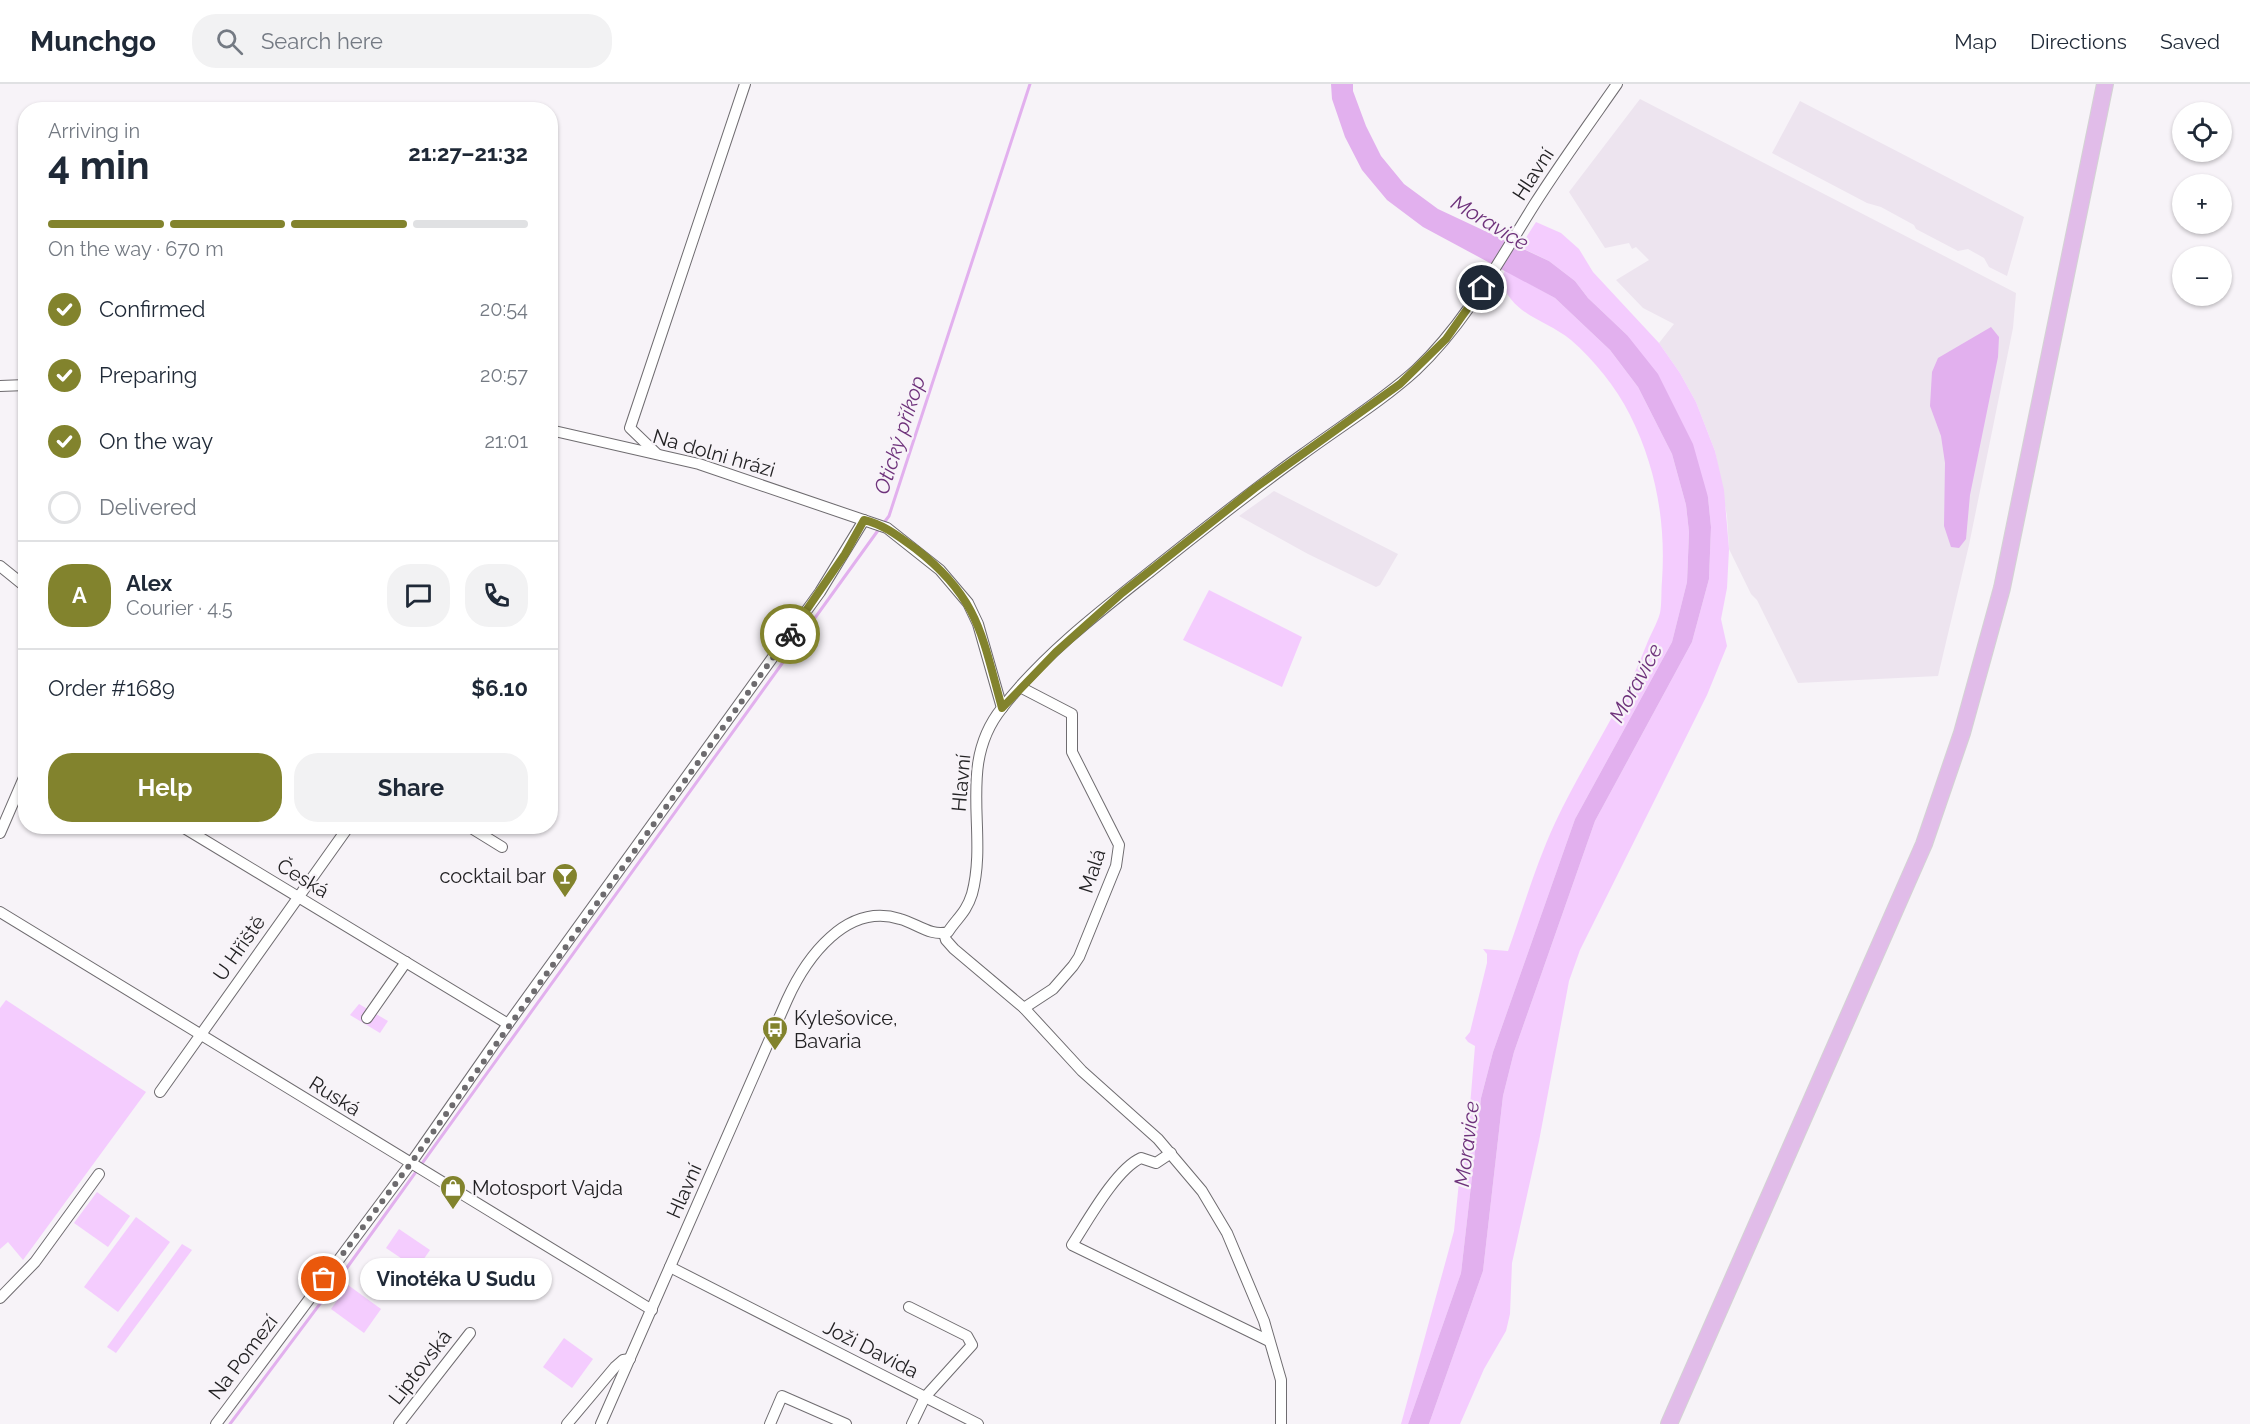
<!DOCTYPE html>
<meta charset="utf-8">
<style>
body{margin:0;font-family:Raleway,sans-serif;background:#f2f2f3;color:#1f2937;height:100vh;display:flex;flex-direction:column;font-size:22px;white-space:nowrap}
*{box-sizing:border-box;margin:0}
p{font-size:20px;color:#747a83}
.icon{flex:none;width:33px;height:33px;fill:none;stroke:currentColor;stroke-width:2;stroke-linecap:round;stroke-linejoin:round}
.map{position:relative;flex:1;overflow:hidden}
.details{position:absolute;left:18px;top:18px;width:540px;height:732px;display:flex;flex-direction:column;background:#fff;border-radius:24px;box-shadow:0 2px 4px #0004}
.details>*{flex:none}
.fabs{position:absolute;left:2172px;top:18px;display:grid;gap:12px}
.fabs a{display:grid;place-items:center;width:60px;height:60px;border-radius:50%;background:#fff;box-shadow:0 2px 4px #0004;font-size:30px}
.pin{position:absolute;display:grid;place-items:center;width:51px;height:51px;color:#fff;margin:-26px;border:3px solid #fff;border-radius:50%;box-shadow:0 2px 6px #0007}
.courier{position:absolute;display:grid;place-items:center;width:60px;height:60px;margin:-30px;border:4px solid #82832d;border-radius:50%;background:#fff;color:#222;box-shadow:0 2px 8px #0007}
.bubble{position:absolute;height:42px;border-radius:21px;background:#fff;box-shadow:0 2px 4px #0004;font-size:20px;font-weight:700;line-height:42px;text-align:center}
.head em{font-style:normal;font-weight:700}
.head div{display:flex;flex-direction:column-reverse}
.head{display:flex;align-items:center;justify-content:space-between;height:102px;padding:0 30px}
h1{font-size:39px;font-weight:700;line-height:45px}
.bar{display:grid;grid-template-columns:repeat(4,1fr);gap:9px 6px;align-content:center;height:72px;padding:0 30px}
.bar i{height:8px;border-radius:4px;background:#e0e1e3}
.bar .active{background:#82832d}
.bar p{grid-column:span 4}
.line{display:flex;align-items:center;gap:15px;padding:0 30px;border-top:2px solid #e0e1e3}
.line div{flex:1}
.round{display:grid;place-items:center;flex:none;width:63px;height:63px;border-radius:24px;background:#f2f2f3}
ol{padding:0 30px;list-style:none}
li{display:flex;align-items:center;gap:18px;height:66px}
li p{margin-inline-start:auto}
li .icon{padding:6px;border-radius:50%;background:#82832d;color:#fff;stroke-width:4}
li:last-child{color:#747a83}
li i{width:33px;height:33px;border:3px solid #e0e1e3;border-radius:50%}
.action{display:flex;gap:12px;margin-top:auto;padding:12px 30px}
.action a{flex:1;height:69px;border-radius:24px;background:#82832d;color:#fff;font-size:24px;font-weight:700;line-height:69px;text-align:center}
.action a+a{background:#f2f2f3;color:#1f2937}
header{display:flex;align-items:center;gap:36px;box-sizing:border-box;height:84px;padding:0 30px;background:#fff;border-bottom:2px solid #e0e1e3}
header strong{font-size:28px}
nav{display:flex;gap:33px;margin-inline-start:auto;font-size:21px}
.search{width:420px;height:54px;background:#f2f2f3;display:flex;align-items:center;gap:15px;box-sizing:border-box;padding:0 21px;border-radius:24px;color:#747a83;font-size:22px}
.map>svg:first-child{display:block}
</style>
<header>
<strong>Munchgo</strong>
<div class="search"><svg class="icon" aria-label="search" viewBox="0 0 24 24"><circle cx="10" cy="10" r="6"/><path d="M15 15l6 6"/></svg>Search here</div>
<nav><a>Map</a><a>Directions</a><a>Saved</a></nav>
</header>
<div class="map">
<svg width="2250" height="1340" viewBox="0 0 2250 1340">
<rect width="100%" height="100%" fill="#f7f3f8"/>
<!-- built -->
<g fill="#ede4ef">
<path d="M 1640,15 L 2016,209 L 2013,244 L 1969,461 L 1938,592 L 1798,599 L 1757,516 L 1751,510 L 1729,465 L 1727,432 L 1715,367 L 1696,318 L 1680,289 L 1659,259 L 1674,240 L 1643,224 L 1616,196 L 1649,176 L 1636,163 L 1632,165 L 1629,159 L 1605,164 L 1569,108 Z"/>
<path d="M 1800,17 L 2024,133 L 2007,192 L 1989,183 L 1984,174 L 1968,165 L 1958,167 L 1916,145 L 1914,141 L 1881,123 L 1867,119 L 1772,69 Z"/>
<path d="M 1274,407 L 1398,470 L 1380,501 L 1376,503 L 1308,470 L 1239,432 Z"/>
</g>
<!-- green -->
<g fill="#f4ccfe">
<path d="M 1536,138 L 1561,149 L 1579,165 L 1593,188 L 1659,259 L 1680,289 L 1696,318 L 1715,367 L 1724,406 L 1729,465 L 1727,504 L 1721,535 L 1727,562 L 1707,611 L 1580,866 L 1569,897 L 1539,1057 L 1512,1179 L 1510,1230 L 1506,1247 L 1484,1285 L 1460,1340 L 1429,1340 L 1483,1187 L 1503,1012 L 1514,968 L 1595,737 L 1692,558 L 1709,495 L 1711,443 L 1708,413 L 1627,251 L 1588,214 L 1575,197 L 1549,177 L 1520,163 Z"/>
<path d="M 1505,186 L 1555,214 L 1610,266 L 1638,303 L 1672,370 L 1686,421 L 1689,448 L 1687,498 L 1672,558 L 1575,735 L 1493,968 L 1481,1014 L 1461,1189 L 1408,1340 L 1401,1340 L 1454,1147 L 1464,1049 L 1470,1022 L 1475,962 L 1468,958 L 1465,954 L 1470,948 L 1487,879 L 1487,870 L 1483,865 L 1508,867 C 1523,825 1536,780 1555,739 C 1583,679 1622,624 1646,562 C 1650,551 1657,540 1660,529 C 1662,519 1661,507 1662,497 C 1666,438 1656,383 1630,331 C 1616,303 1594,276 1571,256 C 1545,235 1513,232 1501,197 Z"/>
<path d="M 1209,506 L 1302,553 L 1282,603 L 1183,556 Z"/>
<path d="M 6,916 L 146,1008 L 23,1176 L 8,1158 L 0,1165 L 0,924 Z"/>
<path d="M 359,920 L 388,937 L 380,949 L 350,931 Z"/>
<path d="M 97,1108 L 130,1132 L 108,1163 L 74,1139 Z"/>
<path d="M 136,1133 L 170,1158 L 118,1228 L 84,1203 Z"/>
<path d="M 399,1145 L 430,1166 L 417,1185 L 386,1164 Z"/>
<path d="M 182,1160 L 192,1166 L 116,1269 L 107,1263 Z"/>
<path d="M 348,1201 L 381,1225 L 364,1249 L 331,1225 Z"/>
<path d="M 564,1254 L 593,1275 L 572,1304 L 543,1283 Z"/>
</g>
<!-- water -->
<g fill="#e2b0ee">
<path d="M 1331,0 L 1353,0 L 1353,7 L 1366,42 L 1381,72 L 1404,100 L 1438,125 L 1549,177 L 1575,197 L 1588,214 L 1627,251 L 1658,290 L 1693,360 L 1708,413 L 1711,443 L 1709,495 L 1692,558 L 1595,737 L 1514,968 L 1503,1012 L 1483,1187 L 1429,1340 L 1408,1340 L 1461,1189 L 1481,1014 L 1493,968 L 1575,735 L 1672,558 L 1687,498 L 1689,448 L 1686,421 L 1672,370 L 1638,303 L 1610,266 L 1555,214 L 1423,143 L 1387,116 L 1362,86 L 1345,53 L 1332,15 Z"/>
<path d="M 1991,243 L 1999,253 L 1998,273 L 1970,411 L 1966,455 L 1959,464 L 1951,463 L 1944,442 L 1945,379 L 1941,352 L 1930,322 L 1932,288 L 1938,274 Z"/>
</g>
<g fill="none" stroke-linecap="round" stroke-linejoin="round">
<!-- stream -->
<g stroke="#e2b0ee" stroke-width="3">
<path d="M 883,440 L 889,432 L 1030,0"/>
<path d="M 230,1340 L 346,1185 L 879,445"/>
</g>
<defs>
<g id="street">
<path d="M 0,302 L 26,301"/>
<path d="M 550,346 L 699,380 L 887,444 L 940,486 L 968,519 L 978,540 L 1002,624"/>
<path d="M 657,370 L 630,344 L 745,0"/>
<path d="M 0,482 L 26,503"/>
<path d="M 1020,603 L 1072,630 L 1072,668 L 1119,761 L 1116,782 L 1079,873 L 1073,882 L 1053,905 L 1024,924"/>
<path d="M 181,742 L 508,940"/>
<path d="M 468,742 L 502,763"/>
<path d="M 0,749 L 26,689"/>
<path d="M 0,828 L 652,1226"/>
<path d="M 944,849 L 946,856 L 954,865 L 1024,924 L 1082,987 L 1158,1055 L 1202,1107 L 1227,1149 L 1264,1237 L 1281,1296 L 1281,1340"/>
<path d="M 367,934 L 406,878"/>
<path d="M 160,1008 L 349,742"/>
<path d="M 1171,1069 L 1156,1079 L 1141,1074 C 1116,1085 1087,1138 1072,1161 L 1269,1257"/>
<path d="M 670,1183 L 978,1340"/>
<path d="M 0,1214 L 35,1178 L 99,1090"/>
<path d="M 909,1223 L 967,1252 L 972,1261 L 925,1313 L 912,1340"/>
<path d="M 216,1340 L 411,1079 L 508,940 L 820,508 L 864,436"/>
<path d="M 399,1340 L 470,1249"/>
<path d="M 567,1340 L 615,1283 L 623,1276 L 630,1275"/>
<path d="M 601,1340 L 787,916 C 806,874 846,818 900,835 C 916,839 931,853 948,848 C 957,834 966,829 972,810 C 989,747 956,681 1002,624 C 1043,571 1099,528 1151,487 C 1201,447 1251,407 1303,370 C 1341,342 1382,317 1416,286 C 1465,240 1499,177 1534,121 C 1560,80 1589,40 1617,0"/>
<path d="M 770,1340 L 782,1312 L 846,1340"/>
</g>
<path id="primary" d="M 1669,1340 L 1924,760 L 1962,649 L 2002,504 L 2105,0"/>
</defs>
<!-- street casing -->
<use href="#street" stroke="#6f6c70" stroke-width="12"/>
<!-- primary casing -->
<use href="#primary" stroke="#d3d3d3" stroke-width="18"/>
<!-- street -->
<use href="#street" stroke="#fff" stroke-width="10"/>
<!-- primary -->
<use href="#primary" stroke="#e1bce9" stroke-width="16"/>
</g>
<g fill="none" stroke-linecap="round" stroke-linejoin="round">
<!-- done -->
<path stroke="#6d6b6e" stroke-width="6" stroke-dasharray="0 10.8" d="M 324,1195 L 411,1079 L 790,550"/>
<!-- route -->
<path stroke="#82832d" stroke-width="8" d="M 790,550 L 845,470 L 864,436 C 885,441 899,453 916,465 C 979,514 982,552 1002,624 L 1056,568 L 1122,509 L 1255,404 L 1400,300 L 1446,255 L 1482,204"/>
</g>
<!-- icons -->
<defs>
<symbol id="bar-pin" viewBox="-11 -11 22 30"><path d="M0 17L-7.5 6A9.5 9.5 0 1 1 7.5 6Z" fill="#82832d" stroke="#f7f3f8"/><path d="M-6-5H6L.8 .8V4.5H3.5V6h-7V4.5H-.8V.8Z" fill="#fff"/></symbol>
<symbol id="bus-pin" viewBox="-11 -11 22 30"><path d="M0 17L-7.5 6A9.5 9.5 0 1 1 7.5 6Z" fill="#82832d" stroke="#f7f3f8"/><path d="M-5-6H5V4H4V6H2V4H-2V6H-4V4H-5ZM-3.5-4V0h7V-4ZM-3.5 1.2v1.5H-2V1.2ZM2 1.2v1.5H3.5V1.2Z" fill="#fff"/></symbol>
<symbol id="shop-pin" viewBox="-11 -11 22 30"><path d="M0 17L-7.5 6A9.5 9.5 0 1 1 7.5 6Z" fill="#82832d" stroke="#f7f3f8"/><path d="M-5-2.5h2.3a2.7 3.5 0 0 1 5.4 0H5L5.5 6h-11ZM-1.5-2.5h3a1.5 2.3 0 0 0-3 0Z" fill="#fff"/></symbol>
</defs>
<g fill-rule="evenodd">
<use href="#bar-pin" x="550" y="777" width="30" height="40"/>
<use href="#bus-pin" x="760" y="930" width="30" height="40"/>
<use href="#shop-pin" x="438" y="1089" width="30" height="40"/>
</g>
<g text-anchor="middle" stroke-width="4.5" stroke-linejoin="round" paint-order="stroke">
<!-- street labels -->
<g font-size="20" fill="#232224" stroke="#f7f3f8">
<text transform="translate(1533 90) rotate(-57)" y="7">Hlavní</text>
<text transform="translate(714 369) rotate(16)" y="7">Na dolni hrázi</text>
<text transform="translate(961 699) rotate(-85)" y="7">Hlavní</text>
<text transform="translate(1092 787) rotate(-72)" y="7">Malá</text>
<text transform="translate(303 794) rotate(31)" y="7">Česká</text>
<text transform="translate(239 864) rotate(-55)" y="7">U Hřiště</text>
<text transform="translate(335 1012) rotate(32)" y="7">Ruská</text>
<text transform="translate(684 1107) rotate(-66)" y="7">Hlavní</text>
<text transform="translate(871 1265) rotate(27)" y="7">Joži Davida</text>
<text transform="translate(243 1273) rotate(-53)" y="7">Na Pomezí</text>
<text transform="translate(420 1283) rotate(-52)" y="7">Liptovská</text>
</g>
<!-- poi labels -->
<g font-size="20" fill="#232224" stroke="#f7f3f8" text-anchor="start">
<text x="546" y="799" text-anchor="end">cocktail bar</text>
<text x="794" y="941">Kylešovice,<tspan x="794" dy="23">Bavaria</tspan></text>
<text x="472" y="1111">Motosport Vajda</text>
</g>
<!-- water labels -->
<g font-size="21" font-style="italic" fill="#6e327b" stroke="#f7f3f8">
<text transform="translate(1490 139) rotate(31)" y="7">Moravice</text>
<text transform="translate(900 351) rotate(-72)" y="7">Otický příkop</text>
<text transform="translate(1636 599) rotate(-61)" y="7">Moravice</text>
<text transform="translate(1467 1060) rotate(-83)" y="7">Moravice</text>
</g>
</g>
</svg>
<div class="fabs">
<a><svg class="icon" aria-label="locate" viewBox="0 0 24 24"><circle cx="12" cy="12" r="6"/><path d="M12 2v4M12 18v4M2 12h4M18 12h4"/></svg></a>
<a>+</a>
<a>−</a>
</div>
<div class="pin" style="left:324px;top:1195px;background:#ea580c"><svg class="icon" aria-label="bag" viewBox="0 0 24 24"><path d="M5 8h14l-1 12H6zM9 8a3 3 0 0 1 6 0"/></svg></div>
<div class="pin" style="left:1482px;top:204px;background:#1f2937"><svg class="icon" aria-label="home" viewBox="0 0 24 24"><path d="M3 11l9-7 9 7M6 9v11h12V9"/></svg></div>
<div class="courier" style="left:790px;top:550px"><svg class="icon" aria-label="bike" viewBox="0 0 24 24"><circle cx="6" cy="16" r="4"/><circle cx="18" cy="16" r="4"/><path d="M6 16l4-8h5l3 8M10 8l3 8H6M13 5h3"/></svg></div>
<div class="bubble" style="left:360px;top:1174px;width:192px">Vinotéka U Sudu</div>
<section class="details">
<div class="head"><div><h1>4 min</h1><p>Arriving in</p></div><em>21:27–21:32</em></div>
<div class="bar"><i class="active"></i><i class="active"></i><i class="active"></i><i></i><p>On the way · 670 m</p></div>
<ol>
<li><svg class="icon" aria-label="check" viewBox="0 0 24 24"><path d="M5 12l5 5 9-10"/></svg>Confirmed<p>20:54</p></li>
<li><svg class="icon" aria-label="check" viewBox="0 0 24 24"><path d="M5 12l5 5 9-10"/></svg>Preparing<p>20:57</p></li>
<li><svg class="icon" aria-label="check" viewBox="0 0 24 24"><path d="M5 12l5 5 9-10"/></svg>On the way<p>21:01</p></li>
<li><i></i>Delivered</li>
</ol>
<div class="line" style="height:108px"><b class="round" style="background:#82832d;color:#fff">A</b><div><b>Alex</b><p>Courier · 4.5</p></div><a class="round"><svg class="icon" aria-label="chat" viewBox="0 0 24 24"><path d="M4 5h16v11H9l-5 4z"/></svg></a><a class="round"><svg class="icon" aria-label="phone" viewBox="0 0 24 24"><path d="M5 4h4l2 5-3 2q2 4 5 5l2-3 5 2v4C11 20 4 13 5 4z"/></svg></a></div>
<div class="line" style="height:78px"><div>Order #1689</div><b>$6.10</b></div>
<div class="action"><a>Help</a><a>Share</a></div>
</section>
</div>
